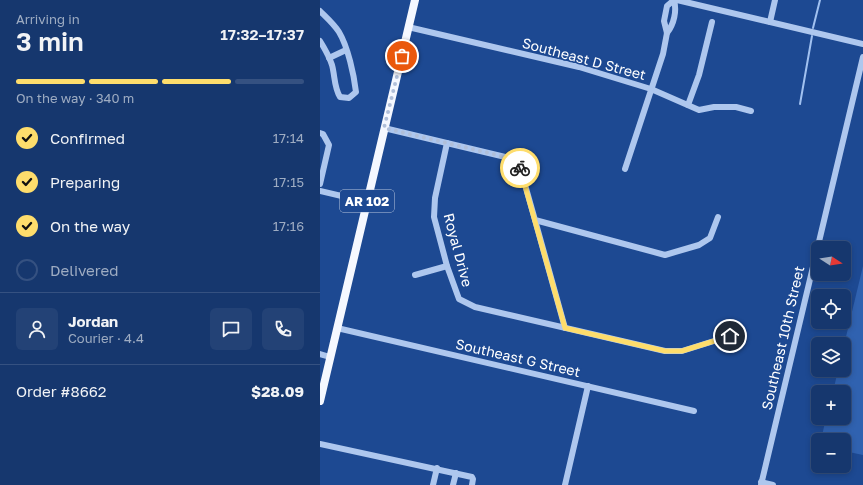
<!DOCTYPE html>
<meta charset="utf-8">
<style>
body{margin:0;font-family:"Golos Text",sans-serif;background:#234276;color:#f1f3f6;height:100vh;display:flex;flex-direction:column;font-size:15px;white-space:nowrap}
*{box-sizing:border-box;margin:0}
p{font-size:13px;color:#9eacc2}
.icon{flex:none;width:22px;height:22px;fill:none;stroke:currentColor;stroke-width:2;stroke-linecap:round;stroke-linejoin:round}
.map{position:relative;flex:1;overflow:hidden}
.side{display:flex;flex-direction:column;background:#16376e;width:320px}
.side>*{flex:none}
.needle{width:26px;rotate:102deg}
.tools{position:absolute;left:491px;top:241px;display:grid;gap:8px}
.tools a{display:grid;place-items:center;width:40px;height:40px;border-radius:6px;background:#16376e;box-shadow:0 2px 6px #0003,0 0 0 1px #355181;font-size:20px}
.pin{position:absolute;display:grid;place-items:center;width:34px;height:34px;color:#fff;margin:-17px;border:2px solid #fff;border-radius:50%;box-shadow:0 1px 4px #0007}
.courier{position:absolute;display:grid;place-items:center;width:40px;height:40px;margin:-20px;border:3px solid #fedd6c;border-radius:50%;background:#fff;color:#222;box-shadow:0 1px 5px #0007}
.summary em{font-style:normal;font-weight:600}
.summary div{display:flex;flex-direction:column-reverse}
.summary{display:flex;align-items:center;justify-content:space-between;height:68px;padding:0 16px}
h1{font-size:26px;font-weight:600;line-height:30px}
.bar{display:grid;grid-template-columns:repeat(4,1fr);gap:6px 4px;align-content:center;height:48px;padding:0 16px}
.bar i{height:5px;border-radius:3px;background:#355181}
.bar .active{background:#fedd6c}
.bar p{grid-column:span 4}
.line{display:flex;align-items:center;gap:10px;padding:0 16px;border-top:1px solid #355181}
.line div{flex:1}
.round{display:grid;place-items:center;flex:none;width:42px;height:42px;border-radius:6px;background:#234276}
ol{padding:0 16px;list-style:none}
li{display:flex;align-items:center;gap:12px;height:44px}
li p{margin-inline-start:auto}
li .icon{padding:4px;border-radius:50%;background:#fedd6c;color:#111;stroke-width:4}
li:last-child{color:#9eacc2}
li i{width:22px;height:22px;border:2px solid #355181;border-radius:50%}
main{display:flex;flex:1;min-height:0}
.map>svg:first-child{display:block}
</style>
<main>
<section class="side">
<div class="summary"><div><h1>3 min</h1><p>Arriving in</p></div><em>17:32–17:37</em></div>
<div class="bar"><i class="active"></i><i class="active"></i><i class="active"></i><i></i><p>On the way · 340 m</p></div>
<ol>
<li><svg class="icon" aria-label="check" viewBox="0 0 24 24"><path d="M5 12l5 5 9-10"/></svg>Confirmed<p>17:14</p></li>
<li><svg class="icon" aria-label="check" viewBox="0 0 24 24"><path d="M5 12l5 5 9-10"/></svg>Preparing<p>17:15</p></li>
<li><svg class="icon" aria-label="check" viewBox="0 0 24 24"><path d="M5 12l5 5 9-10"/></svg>On the way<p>17:16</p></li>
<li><i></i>Delivered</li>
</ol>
<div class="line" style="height:72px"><a class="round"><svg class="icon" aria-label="person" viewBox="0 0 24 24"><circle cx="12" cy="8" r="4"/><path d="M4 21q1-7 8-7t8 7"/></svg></a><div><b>Jordan</b><p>Courier · 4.4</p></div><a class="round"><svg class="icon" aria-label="chat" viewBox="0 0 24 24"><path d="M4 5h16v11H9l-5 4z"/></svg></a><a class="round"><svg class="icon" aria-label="phone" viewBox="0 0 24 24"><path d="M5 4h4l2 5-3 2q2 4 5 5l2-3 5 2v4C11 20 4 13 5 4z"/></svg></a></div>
<div class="line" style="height:52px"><div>Order #8662</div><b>$28.09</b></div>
</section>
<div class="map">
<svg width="543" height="485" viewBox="0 0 543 485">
<rect width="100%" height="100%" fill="#1d4992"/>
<!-- green -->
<path fill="#3062b0" d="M 543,266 L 543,455 L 524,451 L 524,440 L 501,440 L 506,418 L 524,418 L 524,392 L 513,392 L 518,370 L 524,370 L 524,345 Z"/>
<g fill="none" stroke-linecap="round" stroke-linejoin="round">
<!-- stream -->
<g stroke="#a1c1f0" stroke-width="2">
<path d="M 493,28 L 500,0"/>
<path d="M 480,104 L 492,36"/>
</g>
<!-- minor -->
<g stroke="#aec7ee" stroke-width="6">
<path d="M 357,0 L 543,44"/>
<path d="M 0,11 C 6,17 14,24 19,32 C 28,47 34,75 36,92 L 29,98 L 20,97 C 14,87 15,76 12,65 C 9,56 5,49 0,41"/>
<path d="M 450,22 L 455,0"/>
<path d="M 88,27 L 259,67 L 331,89 L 379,110 L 394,107 L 416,107 L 431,111"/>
<path d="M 347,33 C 354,24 357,11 354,0"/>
<path d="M 9,58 L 26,50"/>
<path d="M 368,105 L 379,75 L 392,22"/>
<path d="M 64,128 L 198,160 L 215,220 L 345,255 L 379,245 L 390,238 L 398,217"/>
<path d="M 0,133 L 3,134 L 9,145 L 0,184"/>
<path d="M 127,143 L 115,198 L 114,217 L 127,266 L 139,299 L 155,307 L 345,351 L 362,351 L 410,336"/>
<path d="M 305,169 L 343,54 L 347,33 L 344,21 L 347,6 L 354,0"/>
<path d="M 0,191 L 47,202"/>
<path d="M 215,220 L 245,328"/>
<path d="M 95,275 L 127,266"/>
<path d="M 17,328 L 374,411"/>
<path d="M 0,354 L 10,357"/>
<path d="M 0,444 L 152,477 L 153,479 L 152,485"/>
<path d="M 441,482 L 453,485"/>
<path d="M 113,485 L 117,468"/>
<path d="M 133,485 L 136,473"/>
<path d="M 245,485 L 268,386"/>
<path d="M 441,485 L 543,57"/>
</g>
<!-- major -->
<path stroke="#f5f8ff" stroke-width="8" d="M 0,401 L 95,0"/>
</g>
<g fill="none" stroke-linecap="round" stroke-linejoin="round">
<!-- done -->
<path stroke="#b0bfd9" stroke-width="4" stroke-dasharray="0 7.2" d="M 82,56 L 64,128 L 198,160 L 200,168"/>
<!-- route -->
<path stroke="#fedd6c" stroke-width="5" d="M 200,168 L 245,328 L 345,351 L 362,351 L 410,336"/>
</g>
<g text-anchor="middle" stroke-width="3" stroke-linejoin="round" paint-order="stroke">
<!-- shield labels -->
<rect fill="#1d4992" stroke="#bbc8de" stroke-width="1" x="20" y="190" width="54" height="22" rx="3"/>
<g font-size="13" font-weight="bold" fill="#fff">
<text x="47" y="206">AR 102</text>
</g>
<!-- street labels -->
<g font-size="14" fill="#fff" stroke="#1d4992">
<text transform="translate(264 59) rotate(15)" y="5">Southeast D Street</text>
<text transform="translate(138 250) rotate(75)" y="5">Royal Drive</text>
<text transform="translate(463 338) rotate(-77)" y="5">Southeast 10th Street</text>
<text transform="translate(198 358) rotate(13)" y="5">Southeast G Street</text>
</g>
</g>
</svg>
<div class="tools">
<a><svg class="needle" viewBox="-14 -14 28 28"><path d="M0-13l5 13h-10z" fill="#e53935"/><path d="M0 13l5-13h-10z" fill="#9eacc2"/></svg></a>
<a><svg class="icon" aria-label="locate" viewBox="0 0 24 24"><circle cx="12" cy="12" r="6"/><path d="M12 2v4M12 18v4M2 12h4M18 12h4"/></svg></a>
<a><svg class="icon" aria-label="layers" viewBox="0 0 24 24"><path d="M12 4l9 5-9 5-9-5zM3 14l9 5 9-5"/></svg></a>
<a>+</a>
<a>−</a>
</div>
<div class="pin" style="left:82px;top:56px;background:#ea580c"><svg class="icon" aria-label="bag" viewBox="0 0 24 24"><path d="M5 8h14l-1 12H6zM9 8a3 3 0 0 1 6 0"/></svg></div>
<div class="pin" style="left:410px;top:336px;background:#1f2937"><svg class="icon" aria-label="home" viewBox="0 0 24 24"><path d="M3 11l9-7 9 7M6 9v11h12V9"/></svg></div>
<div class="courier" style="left:200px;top:168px"><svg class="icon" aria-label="bike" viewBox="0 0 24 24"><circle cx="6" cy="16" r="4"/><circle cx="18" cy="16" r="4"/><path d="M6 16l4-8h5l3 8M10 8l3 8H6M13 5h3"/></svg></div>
</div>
</main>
